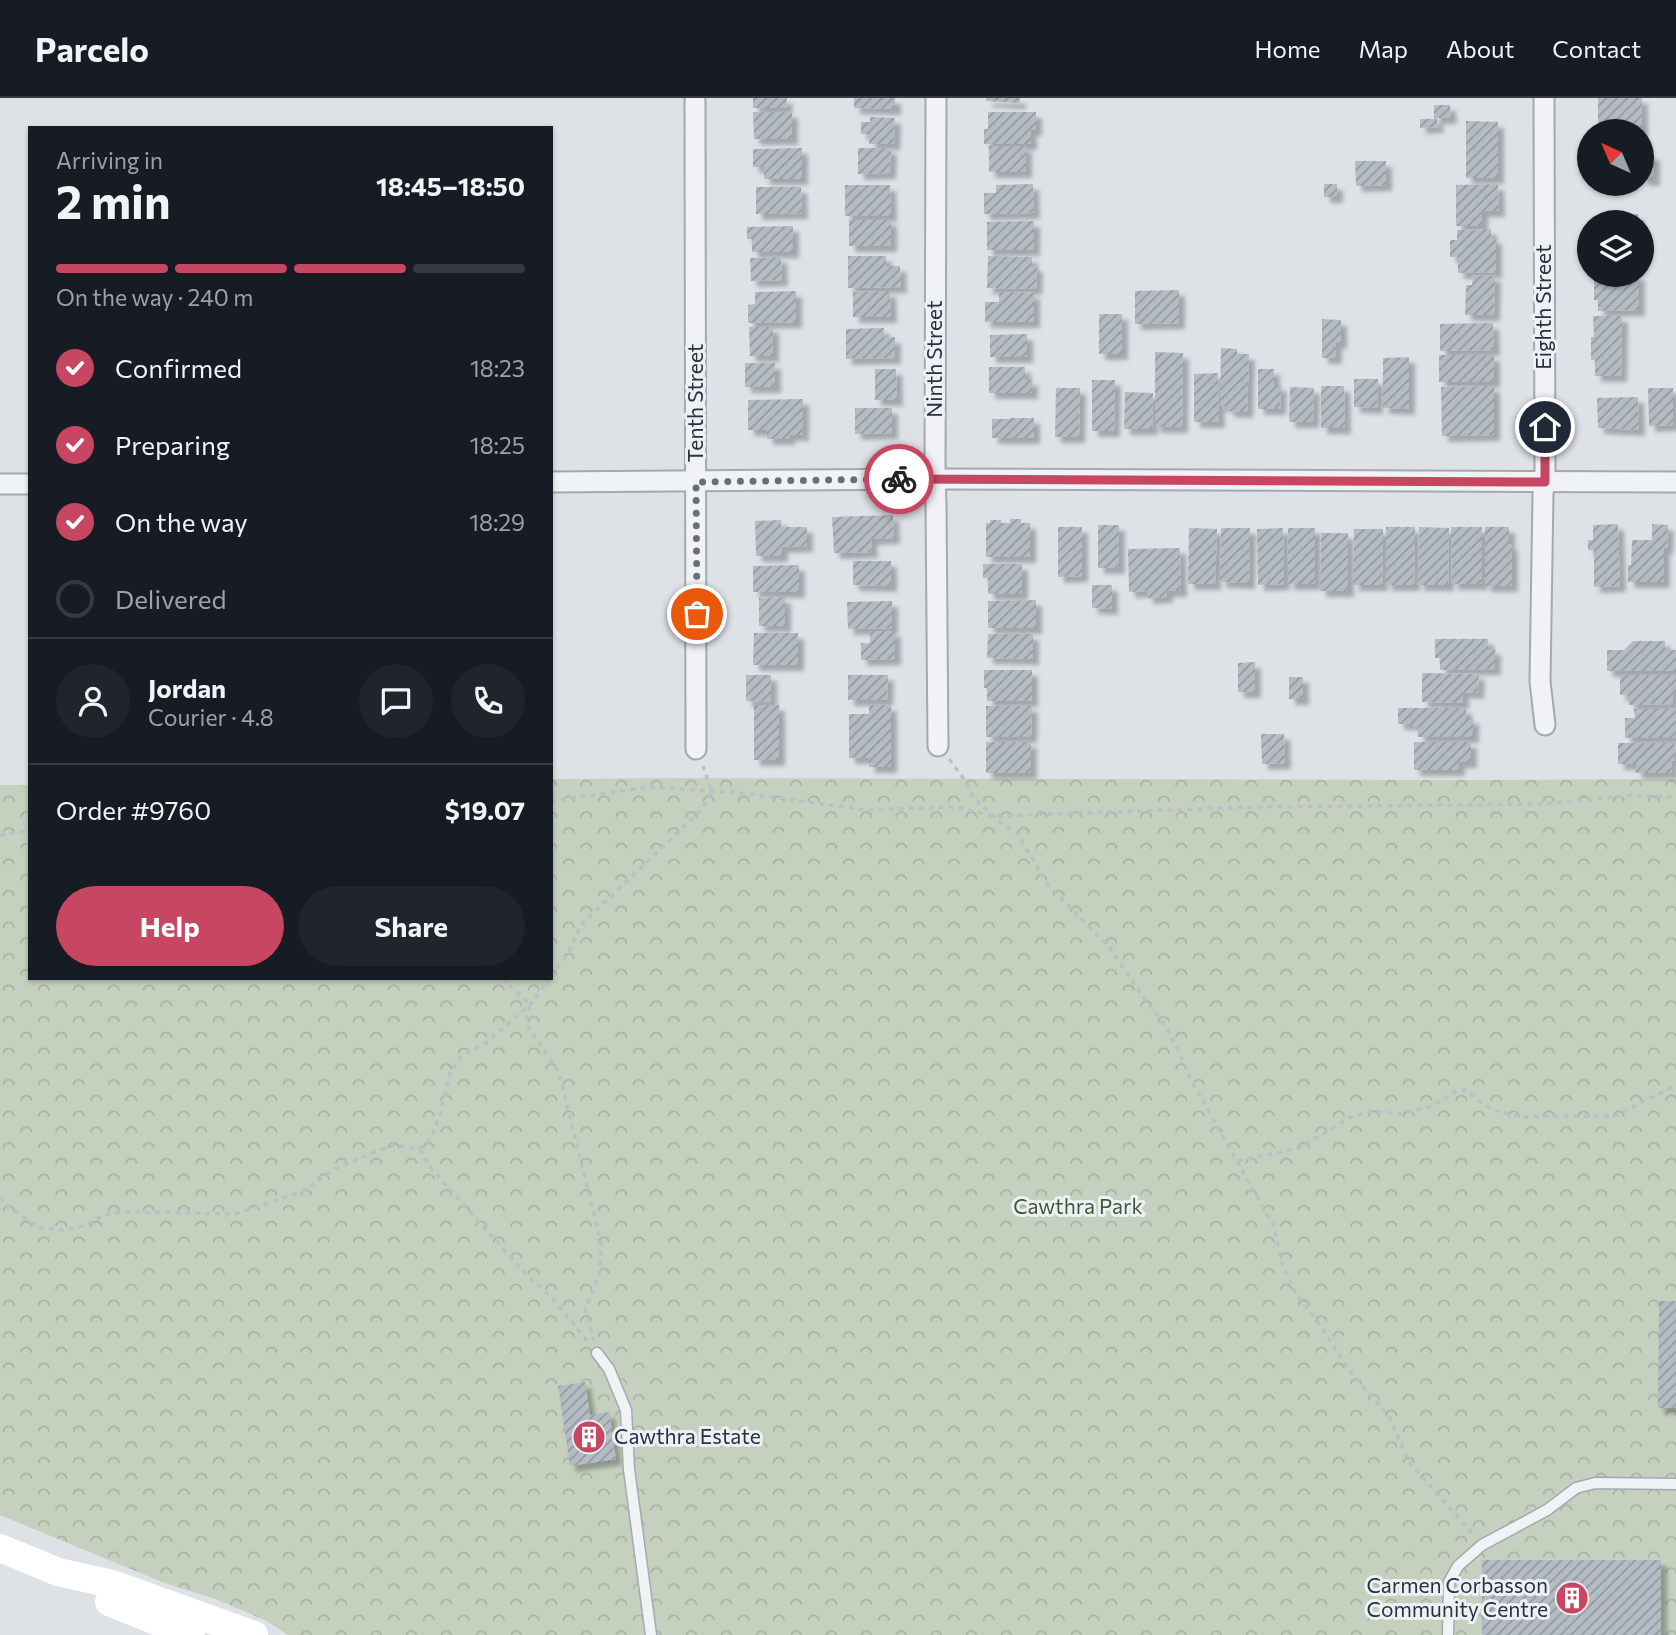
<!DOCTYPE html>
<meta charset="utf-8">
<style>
body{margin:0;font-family:Commissioner,sans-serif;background:#20242c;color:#f1f3f6;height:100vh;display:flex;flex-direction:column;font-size:26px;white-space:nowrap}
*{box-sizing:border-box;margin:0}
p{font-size:23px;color:#9ea1a6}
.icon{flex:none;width:38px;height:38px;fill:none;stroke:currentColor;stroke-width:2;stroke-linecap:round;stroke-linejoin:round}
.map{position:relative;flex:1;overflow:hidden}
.side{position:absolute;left:28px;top:28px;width:525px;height:854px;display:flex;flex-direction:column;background:#171b24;border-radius:0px;box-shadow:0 2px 5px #0004}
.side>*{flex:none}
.needle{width:46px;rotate:316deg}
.controls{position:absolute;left:1577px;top:21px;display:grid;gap:14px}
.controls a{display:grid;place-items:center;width:77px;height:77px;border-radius:50%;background:#171b24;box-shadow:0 2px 5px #0004;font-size:35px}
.pin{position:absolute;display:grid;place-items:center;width:60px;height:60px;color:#fff;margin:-30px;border:4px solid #fff;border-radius:50%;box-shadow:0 2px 7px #0007}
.courier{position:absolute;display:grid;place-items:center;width:70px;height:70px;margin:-35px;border:5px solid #c74762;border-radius:50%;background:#fff;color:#222;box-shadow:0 2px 9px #0007}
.overview em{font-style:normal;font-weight:700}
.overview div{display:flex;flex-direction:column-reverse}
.overview{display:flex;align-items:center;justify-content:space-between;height:119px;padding:0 28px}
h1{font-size:46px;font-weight:700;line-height:52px}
.bar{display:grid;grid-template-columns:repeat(4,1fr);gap:10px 7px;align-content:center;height:84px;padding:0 28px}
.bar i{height:9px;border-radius:5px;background:#363941}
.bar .on{background:#c74762}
.bar p{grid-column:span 4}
.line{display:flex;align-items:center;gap:18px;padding:0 28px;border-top:2px solid #363941}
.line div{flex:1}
.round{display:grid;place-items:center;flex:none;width:74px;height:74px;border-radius:37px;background:#20242c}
ol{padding:0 28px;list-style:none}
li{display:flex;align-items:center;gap:21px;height:77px}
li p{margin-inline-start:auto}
li .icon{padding:7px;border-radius:50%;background:#c74762;color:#fff;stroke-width:4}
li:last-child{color:#9ea1a6}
li i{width:38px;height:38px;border:4px solid #363941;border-radius:50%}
.button{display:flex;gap:14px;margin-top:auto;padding:14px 28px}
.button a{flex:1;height:80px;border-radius:42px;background:#c74762;color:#fff;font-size:28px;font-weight:700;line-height:80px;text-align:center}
.button a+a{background:#20242c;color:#f1f3f6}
header{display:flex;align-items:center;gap:42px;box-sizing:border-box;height:98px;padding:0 35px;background:#171b24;border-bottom:2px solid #363941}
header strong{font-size:33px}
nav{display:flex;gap:38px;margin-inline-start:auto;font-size:24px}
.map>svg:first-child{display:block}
</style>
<header>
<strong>Parcelo</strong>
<nav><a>Home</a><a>Map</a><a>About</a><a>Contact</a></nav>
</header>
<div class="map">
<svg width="1676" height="1537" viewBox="0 0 1676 1537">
<defs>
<pattern id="park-crowns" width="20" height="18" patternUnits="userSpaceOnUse" patternTransform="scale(1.75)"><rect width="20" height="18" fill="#c5d0bf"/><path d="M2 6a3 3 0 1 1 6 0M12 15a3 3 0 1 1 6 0" fill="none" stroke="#a9b3a5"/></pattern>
<pattern id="building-hatch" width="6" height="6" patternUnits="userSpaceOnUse" patternTransform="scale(1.75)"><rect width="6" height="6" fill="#b5bbc3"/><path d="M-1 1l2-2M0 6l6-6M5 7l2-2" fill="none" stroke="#9399a0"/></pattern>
<filter id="shadow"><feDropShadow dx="6" dy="6" stdDeviation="2" flood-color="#0004"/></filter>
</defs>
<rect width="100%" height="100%" fill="#dee2e7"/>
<!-- park -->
<path fill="url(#park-crowns)" d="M 677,680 L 1464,682 L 1676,681 L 1676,1537 L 288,1537 L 265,1522 L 215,1501 L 162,1484 L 0,1417 L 0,687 L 30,687 L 30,880 L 551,880 L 551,681 Z"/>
<!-- building -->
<g fill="url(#building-hatch)" filter="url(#shadow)">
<path d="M 753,0 L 787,0 L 786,10 L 753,10 Z"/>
<path d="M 854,0 L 895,0 L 895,11 L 854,10 Z"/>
<path d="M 987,0 L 1020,0 L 1020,5 L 986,3 Z"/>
<rect x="1598" y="0" width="44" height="33"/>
<path d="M 1434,7 L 1450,7 L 1451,20 L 1437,20 L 1438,29 L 1420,30 L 1420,21 L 1434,21 Z"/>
<path d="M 753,14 L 792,14 L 792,41 L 754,41 Z"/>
<path d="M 988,14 L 1036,14 L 1036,32 L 1031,32 L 1031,46 L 984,46 L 984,31 L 988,31 Z"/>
<path d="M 870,19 L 895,20 L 894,46 L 869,46 L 870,36 L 861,36 L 861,24 L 870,24 Z"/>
<path d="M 1466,23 L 1498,24 L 1498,80 L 1466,80 Z"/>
<rect x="989" y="48" width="37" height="26"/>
<path d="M 802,50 L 802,81 L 764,81 L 764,69 L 753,69 L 753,51 Z"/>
<path d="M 858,50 L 891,50 L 890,75 L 858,76 Z"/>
<rect x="1642" y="56" width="12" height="26"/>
<path d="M 1355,63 L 1386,63 L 1386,87 L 1356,88 Z"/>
<path d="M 1033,86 L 1034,115 L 984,116 L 984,95 L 996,95 L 996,87 Z"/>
<rect x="1324" y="86" width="13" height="13"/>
<path d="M 1498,86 L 1499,113 L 1482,113 L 1482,128 L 1456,128 L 1456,87 Z"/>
<path d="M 845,87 L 890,87 L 891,118 L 845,118 Z"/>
<path d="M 756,89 L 801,89 L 802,115 L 756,116 Z"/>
<path d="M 1638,116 L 1638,124 L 1597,124 L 1597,118 Z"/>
<rect x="849" y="122" width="42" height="26"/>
<path d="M 1034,123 L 1034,152 L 987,152 L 987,124 Z"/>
<path d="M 793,128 L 793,154 L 752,154 L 752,141 L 747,141 L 747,129 Z"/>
<path d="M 1491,131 L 1491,140 L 1496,140 L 1496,174 L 1458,175 L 1458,159 L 1450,159 L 1450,142 L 1457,142 L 1457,132 Z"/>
<path d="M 848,158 L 886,158 L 886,168 L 900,168 L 901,189 L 848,190 Z"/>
<path d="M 988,158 L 1032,159 L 1032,168 L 1037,168 L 1036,191 L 987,190 Z"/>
<path d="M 781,159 L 782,182 L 751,183 L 750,160 Z"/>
<path d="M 1473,177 L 1495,178 L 1494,217 L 1465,217 L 1466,187 L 1472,187 Z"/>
<path d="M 1598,177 L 1639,177 L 1639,212 L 1598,213 L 1598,202 L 1594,202 L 1594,179 L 1598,179 Z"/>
<path d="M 1179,192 L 1179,225 L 1135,226 L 1135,193 Z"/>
<path d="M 796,193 L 796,224 L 748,225 L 748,207 L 755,206 L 755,194 Z"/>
<path d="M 890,193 L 891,219 L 853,219 L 853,194 Z"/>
<path d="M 999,194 L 1034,195 L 1034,224 L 985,224 L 985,204 L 999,204 Z"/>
<rect x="1099" y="216" width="23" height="40"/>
<path d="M 1593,218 L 1622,218 L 1621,278 L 1595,278 L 1595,262 L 1591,262 L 1591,239 L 1594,239 Z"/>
<path d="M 1322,221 L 1341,222 L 1341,245 L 1336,245 L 1336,260 L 1322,260 Z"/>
<path d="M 1493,225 L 1494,252 L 1440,253 L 1440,226 Z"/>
<path d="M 749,229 L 773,229 L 773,258 L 750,258 Z"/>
<path d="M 884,230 L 884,240 L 895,239 L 895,260 L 846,261 L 846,231 Z"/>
<path d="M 1027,236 L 1027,259 L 990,259 L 990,237 Z"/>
<path d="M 1221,250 L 1237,251 L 1237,256 L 1249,256 L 1247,314 L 1228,313 L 1228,308 L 1220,308 Z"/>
<path d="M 1155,254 L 1183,255 L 1182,329 L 1155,329 Z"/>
<rect x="1439" y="257" width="55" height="27"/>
<path d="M 1409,259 L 1409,311 L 1383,310 L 1383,260 Z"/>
<rect x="745" y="265" width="30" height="24"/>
<path d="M 989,269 L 1025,269 L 1025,282 L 1032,282 L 1032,295 L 989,295 Z"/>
<path d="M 875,271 L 896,271 L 897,302 L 875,302 Z"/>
<path d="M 1258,271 L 1274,271 L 1274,287 L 1281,287 L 1280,311 L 1258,311 Z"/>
<path d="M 1218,275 L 1219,324 L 1194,324 L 1194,276 Z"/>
<path d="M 1354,281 L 1378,281 L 1377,310 L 1354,309 Z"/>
<path d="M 1092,282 L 1115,282 L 1114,333 L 1092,333 Z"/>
<path d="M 1321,288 L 1344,288 L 1345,330 L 1321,330 Z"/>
<path d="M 1494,288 L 1494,337 L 1442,338 L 1441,289 Z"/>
<path d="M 1290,289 L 1314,290 L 1313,324 L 1289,324 Z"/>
<path d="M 1056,290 L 1080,290 L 1079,339 L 1055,339 Z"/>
<path d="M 1648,290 L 1673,290 L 1673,327 L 1649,328 Z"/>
<path d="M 1125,294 L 1153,295 L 1152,331 L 1124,331 Z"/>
<path d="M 1638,299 L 1639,332 L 1598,330 L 1597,300 Z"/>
<path d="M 803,301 L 803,337 L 789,337 L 789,341 L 767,341 L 767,332 L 748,332 L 748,302 Z"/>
<path d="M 855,310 L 892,310 L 892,335 L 855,336 Z"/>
<path d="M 1010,320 L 1034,320 L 1034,340 L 992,340 L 992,321 L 1010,321 Z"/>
<path d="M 893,417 L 894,440 L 871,441 L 872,454 L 834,455 L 832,419 Z"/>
<path d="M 1010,421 L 1021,421 L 1021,425 L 1030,425 L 1030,459 L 986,459 L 986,425 L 990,425 L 990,422 L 1001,422 L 1001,425 L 1010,425 Z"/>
<path d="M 781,422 L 781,429 L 807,429 L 807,448 L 782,449 L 782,458 L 756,458 L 755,423 Z"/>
<path d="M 1618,426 L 1620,488 L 1594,489 L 1594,452 L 1588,452 L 1588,442 L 1593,442 L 1593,427 Z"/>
<path d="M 1652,426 L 1668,427 L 1667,450 L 1664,450 L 1664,484 L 1628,484 L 1628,467 L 1631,467 L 1632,442 L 1652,442 Z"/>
<rect x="1098" y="427" width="21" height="43"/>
<path d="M 1058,429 L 1082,429 L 1082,478 L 1058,479 Z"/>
<path d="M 1386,429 L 1415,429 L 1414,487 L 1386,487 Z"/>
<path d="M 1419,429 L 1449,430 L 1448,487 L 1418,487 Z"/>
<path d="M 1451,429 L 1482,429 L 1482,486 L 1452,486 Z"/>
<path d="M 1485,429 L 1509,429 L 1509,447 L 1512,446 L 1512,488 L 1485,488 Z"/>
<path d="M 1189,430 L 1217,431 L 1215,486 L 1188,486 Z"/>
<path d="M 1221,430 L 1250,430 L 1249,485 L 1220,484 Z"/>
<path d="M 1283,430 L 1284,486 L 1258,487 L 1257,431 Z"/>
<rect x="1288" y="430" width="27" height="56"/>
<path d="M 1354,431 L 1383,431 L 1382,487 L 1353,487 Z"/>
<path d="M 1321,435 L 1348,435 L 1348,493 L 1320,493 Z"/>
<path d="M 1180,450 L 1181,493 L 1167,493 L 1167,499 L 1147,500 L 1147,493 L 1129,494 L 1128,451 Z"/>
<path d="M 853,463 L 891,463 L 891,488 L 853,487 Z"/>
<path d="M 983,466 L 1022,466 L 1022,496 L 988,496 L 988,480 L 983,480 Z"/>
<path d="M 799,467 L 799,494 L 753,494 L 753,468 Z"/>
<path d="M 1092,487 L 1112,487 L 1112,511 L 1092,510 Z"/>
<path d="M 785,499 L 785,528 L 759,528 L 759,500 Z"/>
<path d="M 1036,502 L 1036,530 L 988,530 L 988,503 Z"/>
<path d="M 892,503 L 892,530 L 848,531 L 847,504 Z"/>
<path d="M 870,533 L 895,533 L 895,561 L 861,562 L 861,545 L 870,545 Z"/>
<path d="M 754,535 L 798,535 L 798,567 L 753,567 Z"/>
<path d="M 988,536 L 1033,536 L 1033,561 L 987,560 Z"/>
<path d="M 1435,541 L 1488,541 L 1488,551 L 1495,551 L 1495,571 L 1440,572 L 1440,560 L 1435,560 Z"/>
<path d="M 1633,543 L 1665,543 L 1665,552 L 1676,552 L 1676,573 L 1607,573 L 1607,552 L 1624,552 Z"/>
<path d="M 1255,564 L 1255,594 L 1238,594 L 1238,565 Z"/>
<path d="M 984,572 L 1032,572 L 1032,603 L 987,603 L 987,590 L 984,590 Z"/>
<path d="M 1422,575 L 1479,576 L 1478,595 L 1463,594 L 1463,605 L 1422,604 Z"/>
<path d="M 746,577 L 771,577 L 771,604 L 746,603 Z"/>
<path d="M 848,577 L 888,577 L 887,602 L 848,602 Z"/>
<path d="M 1620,577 L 1676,577 L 1676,593 L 1673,593 L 1672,606 L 1629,607 L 1629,597 L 1620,597 Z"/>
<rect x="1289" y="579" width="14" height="22"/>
<rect x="754" y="607" width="25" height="55"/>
<path d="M 869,607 L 891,607 L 891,669 L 869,669 L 869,660 L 849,660 L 849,616 L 869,616 Z"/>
<path d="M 986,608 L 1032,608 L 1031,639 L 986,639 Z"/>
<path d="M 1398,610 L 1466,610 L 1466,620 L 1473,620 L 1473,639 L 1418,639 L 1418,629 L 1413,629 L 1413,626 L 1398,626 Z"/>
<path d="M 1634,611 L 1676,611 L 1676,640 L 1625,640 L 1625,620 L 1635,620 Z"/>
<path d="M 1261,636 L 1284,636 L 1285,665 L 1262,666 Z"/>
<rect x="986" y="644" width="45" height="31"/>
<path d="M 1414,644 L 1471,644 L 1471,664 L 1459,664 L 1459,672 L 1414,672 Z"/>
<path d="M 1618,645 L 1675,645 L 1675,663 L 1671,663 L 1672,675 L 1636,675 L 1636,666 L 1618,666 Z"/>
<path d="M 1659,1203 L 1676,1203 L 1676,1310 L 1658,1310 Z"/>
<path d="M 585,1284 L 590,1317 L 609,1314 L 616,1361 L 570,1368 L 558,1288 Z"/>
<rect x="1482" y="1462" width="179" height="75"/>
</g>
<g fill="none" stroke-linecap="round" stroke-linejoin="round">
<defs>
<g id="lane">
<path d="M 597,1255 L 609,1271 L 626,1312 L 629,1371 L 651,1537"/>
<path d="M 1448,1537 L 1449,1484 L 1458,1468 L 1482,1447 L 1547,1412 L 1576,1390 L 1595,1385 L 1676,1386"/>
</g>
<g id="street">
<path d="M 695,0 L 696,651"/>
<path d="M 936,0 L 935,381 L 936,406 L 938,648"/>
<path d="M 1544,0 L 1545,384 L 1543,395 L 1540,583 L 1545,627"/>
<path d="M 551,384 L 935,381 L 1676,384"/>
<path d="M 0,386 L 30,386"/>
</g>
</defs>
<!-- lane casing -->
<use href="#lane" stroke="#a4a9b1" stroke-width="13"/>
<!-- street casing -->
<use href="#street" stroke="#a4a9b1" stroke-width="23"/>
<!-- path -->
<g stroke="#bcc0c5" stroke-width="3.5" stroke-dasharray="5 5" stroke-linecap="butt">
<path d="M 949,661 L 966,684 L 974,700 L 1001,725 L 1017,735 L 1048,787 L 1110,850 L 1139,893 L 1165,928 L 1177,950 L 1190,980 L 1273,1127 L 1283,1168 L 1297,1197 L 1320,1227 L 1348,1271 L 1390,1320 L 1409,1364 L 1474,1437"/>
<path d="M 551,703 L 650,689 L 743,695 L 866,712 L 955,709 L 993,718 L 1257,709 L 1546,706 L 1633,697 L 1676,699"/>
<path d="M 0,737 L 30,732"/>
<path d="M 551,878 L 567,857 L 581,827 L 700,713 L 712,694 L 703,668"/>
<path d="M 502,880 L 530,907 L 526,925 L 559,975 L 601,1144 L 600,1173 L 585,1212 L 594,1243"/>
<path d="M 420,1051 L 430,1069 L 521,1171 L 555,1203 L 588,1244"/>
<path d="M 1238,1063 L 1299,1050 L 1349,1020 L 1372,1013 L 1400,1016 L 1433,1008 L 1456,993 L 1463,991 L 1492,1012 L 1521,1019 L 1615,1018 L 1676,987"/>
<path d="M 0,1099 L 8,1109 L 39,1130 L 63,1132 L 84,1128 L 104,1117 L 122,1114 L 236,1116 L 301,1094 L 336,1070 L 393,1047 L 420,1051 L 431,1040 L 440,1016 L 450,975 L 463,956 L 486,945 L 530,907 L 550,880"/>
</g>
<!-- lane -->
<use href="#lane" stroke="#f0f2f5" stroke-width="10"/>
<!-- street -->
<use href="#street" stroke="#f0f2f5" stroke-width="19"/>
<!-- secondary -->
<g stroke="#fff" stroke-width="28">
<path d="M 0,1450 L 58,1474 L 112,1486 L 254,1537"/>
<path d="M 109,1504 L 191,1537"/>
</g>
</g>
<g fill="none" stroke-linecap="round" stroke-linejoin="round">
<!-- done -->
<path stroke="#686f78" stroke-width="7" stroke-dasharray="0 12.6" d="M 697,516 L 696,384 L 899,381"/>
<!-- route -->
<path stroke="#c74762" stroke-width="9" d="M 899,381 L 1545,384 L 1545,329"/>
</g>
<!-- icons -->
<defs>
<symbol id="building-disc" viewBox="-11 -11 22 22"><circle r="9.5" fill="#c74762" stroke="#edf1f5"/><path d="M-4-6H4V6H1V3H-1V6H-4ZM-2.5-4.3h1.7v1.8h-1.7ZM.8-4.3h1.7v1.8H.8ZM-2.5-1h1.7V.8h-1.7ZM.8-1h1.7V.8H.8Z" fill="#fff"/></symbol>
</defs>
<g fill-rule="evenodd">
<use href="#building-disc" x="570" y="1320" width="38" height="38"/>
<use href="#building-disc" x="1553" y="1481" width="38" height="38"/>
</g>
<g text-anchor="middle" stroke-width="6" stroke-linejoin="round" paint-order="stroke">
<!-- street labels -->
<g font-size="21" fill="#28313d" stroke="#edf1f5">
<text transform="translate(1544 209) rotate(-90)" y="7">Eighth Street</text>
<text transform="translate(935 261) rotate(-90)" y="7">Ninth Street</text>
<text transform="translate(696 305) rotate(-90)" y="7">Tenth Street</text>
</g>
<!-- park labels -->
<g font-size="21" fill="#3e5836" stroke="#edf1f5">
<text x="1078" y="1116">Cawthra Park</text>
</g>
<!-- poi labels -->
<g font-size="21" fill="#28313d" stroke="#edf1f5" text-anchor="start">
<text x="614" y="1346">Cawthra Estate</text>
<text x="1548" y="1495" text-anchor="end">Carmen Corbasson<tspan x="1548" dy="24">Community Centre</tspan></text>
</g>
</g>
</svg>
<div class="controls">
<a><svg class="needle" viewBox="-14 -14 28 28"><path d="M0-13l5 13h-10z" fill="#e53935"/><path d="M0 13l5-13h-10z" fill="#9ea1a6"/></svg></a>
<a><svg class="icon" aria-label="layers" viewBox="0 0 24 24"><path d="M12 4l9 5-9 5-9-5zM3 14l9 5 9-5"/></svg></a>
</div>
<div class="pin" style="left:697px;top:516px;background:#ea580c"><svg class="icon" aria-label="bag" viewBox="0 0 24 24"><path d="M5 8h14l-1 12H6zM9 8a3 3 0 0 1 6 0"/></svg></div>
<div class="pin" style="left:1545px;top:329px;background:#1f2937"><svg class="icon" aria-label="home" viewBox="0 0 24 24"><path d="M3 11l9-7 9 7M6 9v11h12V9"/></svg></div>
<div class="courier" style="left:899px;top:381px"><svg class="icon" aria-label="bike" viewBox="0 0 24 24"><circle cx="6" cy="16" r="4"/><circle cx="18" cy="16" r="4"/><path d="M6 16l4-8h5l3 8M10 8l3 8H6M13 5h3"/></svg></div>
<section class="side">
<div class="overview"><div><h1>2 min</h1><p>Arriving in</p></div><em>18:45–18:50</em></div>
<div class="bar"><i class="on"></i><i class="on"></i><i class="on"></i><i></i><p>On the way · 240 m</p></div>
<ol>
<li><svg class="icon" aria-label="check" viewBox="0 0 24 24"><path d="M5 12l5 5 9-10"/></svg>Confirmed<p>18:23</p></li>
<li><svg class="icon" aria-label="check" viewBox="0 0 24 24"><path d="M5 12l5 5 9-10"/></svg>Preparing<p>18:25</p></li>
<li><svg class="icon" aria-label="check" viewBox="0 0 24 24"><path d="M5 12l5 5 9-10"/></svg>On the way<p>18:29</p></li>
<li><i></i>Delivered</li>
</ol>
<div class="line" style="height:126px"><a class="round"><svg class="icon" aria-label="person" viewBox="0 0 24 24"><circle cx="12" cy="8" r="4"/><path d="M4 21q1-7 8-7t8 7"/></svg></a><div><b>Jordan</b><p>Courier · 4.8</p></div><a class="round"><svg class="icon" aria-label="chat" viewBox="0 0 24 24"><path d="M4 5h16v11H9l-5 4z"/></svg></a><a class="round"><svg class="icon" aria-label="phone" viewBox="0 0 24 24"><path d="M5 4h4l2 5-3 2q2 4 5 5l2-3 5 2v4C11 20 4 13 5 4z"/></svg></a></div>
<div class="line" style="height:91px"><div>Order #9760</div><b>$19.07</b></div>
<div class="button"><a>Help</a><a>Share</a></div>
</section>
</div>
